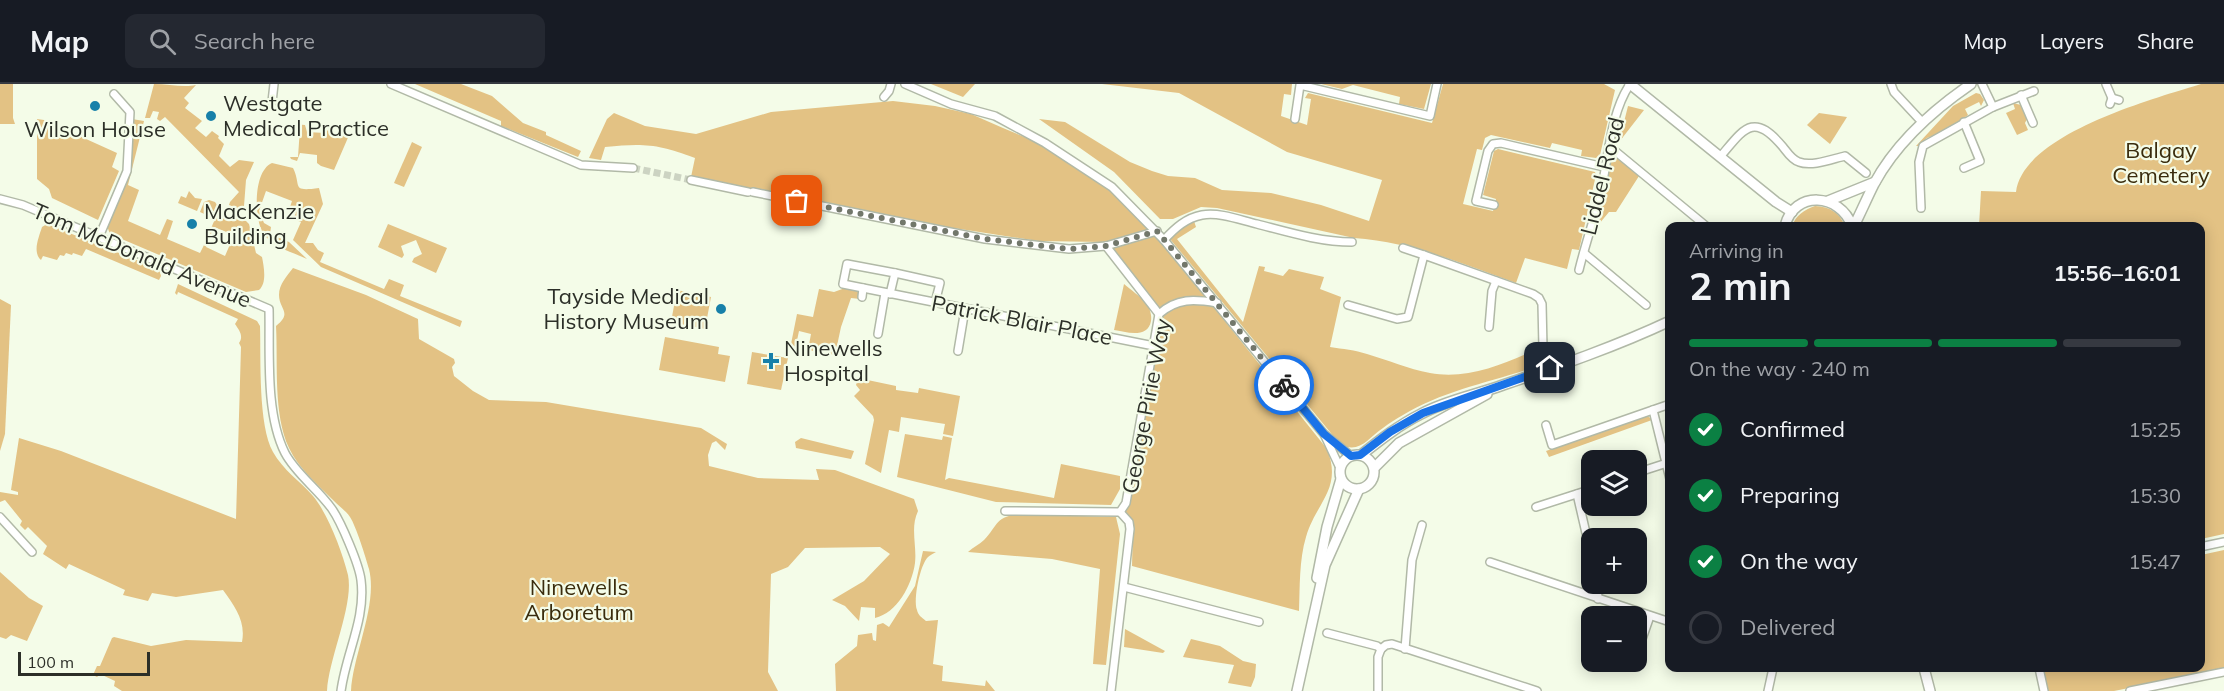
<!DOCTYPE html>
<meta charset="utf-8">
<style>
body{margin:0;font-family:Mulish,sans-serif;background:#242831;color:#f1f3f6;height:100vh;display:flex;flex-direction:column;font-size:22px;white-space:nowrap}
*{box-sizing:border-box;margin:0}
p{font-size:20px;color:#9ea1a6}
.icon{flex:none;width:33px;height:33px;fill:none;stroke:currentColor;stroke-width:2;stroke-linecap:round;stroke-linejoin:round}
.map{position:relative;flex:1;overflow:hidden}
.side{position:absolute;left:1665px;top:138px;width:540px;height:450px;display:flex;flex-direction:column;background:#171b24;border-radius:12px;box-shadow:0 3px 15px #0003}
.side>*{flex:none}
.tools{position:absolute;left:1581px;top:366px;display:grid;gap:12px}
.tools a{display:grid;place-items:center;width:66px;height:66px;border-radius:12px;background:#171b24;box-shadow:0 3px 15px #0003;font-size:30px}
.scale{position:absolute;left:18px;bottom:15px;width:132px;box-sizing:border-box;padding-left:6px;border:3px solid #2c2f28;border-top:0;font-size:16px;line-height:21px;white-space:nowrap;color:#2c2f28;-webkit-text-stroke:4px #f4fce8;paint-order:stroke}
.pin{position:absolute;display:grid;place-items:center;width:51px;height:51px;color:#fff;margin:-26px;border-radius:12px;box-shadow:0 3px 9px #0006}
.courier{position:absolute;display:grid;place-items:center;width:60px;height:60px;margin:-30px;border:4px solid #1a73e8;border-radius:50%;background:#fff;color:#222;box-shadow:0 2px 8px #0007}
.overview em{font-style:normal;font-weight:700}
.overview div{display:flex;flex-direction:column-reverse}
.overview{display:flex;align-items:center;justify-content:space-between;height:102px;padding:0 24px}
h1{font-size:39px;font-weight:700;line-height:45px}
.bar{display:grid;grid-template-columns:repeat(4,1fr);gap:9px 6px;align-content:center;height:72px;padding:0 24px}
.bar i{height:8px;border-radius:4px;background:#363941}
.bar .active{background:#0b8043}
.bar p{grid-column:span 4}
ol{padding:0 24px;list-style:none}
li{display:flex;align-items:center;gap:18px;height:66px}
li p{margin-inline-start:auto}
li .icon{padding:6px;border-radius:50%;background:#0b8043;color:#fff;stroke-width:4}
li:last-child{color:#9ea1a6}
li i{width:33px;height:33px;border:3px solid #363941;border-radius:50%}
header{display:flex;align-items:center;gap:36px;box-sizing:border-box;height:84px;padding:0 30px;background:#171b24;border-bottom:2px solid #363941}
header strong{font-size:28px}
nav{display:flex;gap:33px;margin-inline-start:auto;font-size:21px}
.search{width:420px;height:54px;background:#242831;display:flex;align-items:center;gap:15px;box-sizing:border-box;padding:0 21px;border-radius:12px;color:#9ea1a6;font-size:22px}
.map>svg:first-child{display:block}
</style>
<header>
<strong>Map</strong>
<div class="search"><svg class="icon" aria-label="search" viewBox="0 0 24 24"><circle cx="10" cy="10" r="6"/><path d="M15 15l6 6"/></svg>Search here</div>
<nav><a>Map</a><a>Layers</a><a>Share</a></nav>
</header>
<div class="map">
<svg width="2224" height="607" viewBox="0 0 2224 607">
<rect width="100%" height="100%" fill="#f4fce8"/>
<!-- green -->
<g fill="#e3c284">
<path d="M 0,0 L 13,0 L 13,34 L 15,40 L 0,40 Z"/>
<path d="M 154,0 C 168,0 184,4 196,1 L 184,14 L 189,19 L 185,24 L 202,37 L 195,44 L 206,53 L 212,47 L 219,52 L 218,54 L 224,60 L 219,72 L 230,83 L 239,76 L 254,78 L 246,96 L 244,122 L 237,124 L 229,121 L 230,118 L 239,108 L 165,33 L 160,37 L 157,35 L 159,28 L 153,27 L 150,34 L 145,34 Z"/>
<path d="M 415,0 L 461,0 L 492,12 L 523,39 L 546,48 L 546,51 L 581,67 L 578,73 L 501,42 L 501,37 Z"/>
<path d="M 931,0 L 975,0 L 963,13 Z"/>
<path d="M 1102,0 L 1292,0 L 1291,11 L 1284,10 L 1281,32 L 1307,41 L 1311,15 L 1305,14 L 1308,9 L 1432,39 L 1443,0 L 1604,0 L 1615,6 L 1600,71 L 1596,74 L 1581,72 L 1582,66 L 1552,59 L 1550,64 L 1491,51 L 1485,54 L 1482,66 L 1477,65 L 1463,120 L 1493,127 L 1496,115 L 1483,111 L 1494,67 L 1498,65 L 1595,88 L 1596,91 L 1579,166 L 1572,165 L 1567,185 L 1525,174 L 1516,199 C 1463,180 1412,158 1354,154 L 1217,124 L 1201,123 L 1173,135 L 1160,135 L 1114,88 L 1039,35 L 1065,38 L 1130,78 L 1152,87 L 1168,92 L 1195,94 L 1222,106 L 1271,109 L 1321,121 L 1369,137 L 1382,96 L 1287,68 L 1179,9 Z"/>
<path d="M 1321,0 L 1431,0 L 1424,25 L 1399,20 L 1400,13 L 1353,1 L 1342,5 Z"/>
<path d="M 2201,0 L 2224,0 L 2224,450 L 2201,455 L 2200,142 L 1979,142 L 1981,107 L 2016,108 C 2023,50 2153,15 2201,0 Z"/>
<path d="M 1976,9 L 1980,10 L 1984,16 L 1981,22 L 1979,18 L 1965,25 L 1968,31 L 1947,46 L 1927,54 L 1918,62 L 1916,62 L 1953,22 Z"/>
<path d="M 893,17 L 935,22 L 971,30 L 1003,44 L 1044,61 L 1111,105 L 1157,152 L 1327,365 C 1343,405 1316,418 1306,453 C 1299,476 1300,503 1299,527 L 1132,482 L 1133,441 L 1125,430 L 1156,261 L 1163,232 L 1103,158 L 1038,157 L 928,140 L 691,93 L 695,74 C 658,60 644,59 605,63 L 601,76 L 589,74 L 607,35 L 614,29 L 645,42 L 696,50 L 771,28 Z"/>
<path d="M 2013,19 L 2021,21 L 2027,35 L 2025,39 L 2028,46 L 2017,51 L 2006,29 L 2015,25 Z"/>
<path d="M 1628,22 L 1644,26 L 1616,62 L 1614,58 L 1615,49 L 1621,50 Z"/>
<path d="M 1819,29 L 1847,33 L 1830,60 L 1807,41 Z"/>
<path d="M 37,35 L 44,36 L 117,69 L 112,83 L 119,87 L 98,136 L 52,114 L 49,105 L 37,95 Z"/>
<path d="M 132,35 L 144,37 L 128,101 L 139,106 L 128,137 L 160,151 L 167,135 L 173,137 L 167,155 L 200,169 L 207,155 L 208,155 L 206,163 L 225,172 L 234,151 L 214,143 L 211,150 L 209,149 L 215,135 L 200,128 L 204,118 L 209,116 L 215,118 L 223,130 L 246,137 L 249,140 L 256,169 L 262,173 C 264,183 267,199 259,206 L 246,208 L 110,150 L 107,142 L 128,90 Z"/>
<path d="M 293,40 L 305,41 L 307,48 L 325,49 L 332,42 L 334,43 L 330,49 L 336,54 L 350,49 L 334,86 L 321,82 L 317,79 L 317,71 L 300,69 L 297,77 L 291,75 L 290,73 L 298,73 L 300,44 Z"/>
<path d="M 412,58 L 422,63 L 404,103 L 394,99 Z"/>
<path d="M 1614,71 L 1639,92 L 1616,128 L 1609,128 L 1599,140 L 1596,139 L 1604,109 L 1609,73 Z"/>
<path d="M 272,79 L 293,84 C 302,102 290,108 319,104 L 323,120 L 305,159 L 313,159 L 318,166 L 324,169 L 320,178 L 384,205 L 389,195 L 404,201 L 400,212 L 462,237 L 460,243 L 321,183 L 293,156 L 301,138 L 293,135 L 296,129 L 289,126 L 292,117 L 266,107 L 259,127 L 264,139 L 271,143 L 270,150 L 289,158 L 307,175 C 292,168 272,163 263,149 C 254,134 253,87 272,79 Z"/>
<path d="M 189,107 L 195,114 L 202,115 L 197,127 L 178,119 L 181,112 L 186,114 Z"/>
<path d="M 1815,122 C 1830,123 1839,128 1845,142 L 1792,142 C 1796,131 1804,126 1815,122 Z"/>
<path d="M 1194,137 L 1196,143 L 1177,155 L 1243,238 L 1259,182 L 1265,183 L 1264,187 L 1283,192 L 1289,185 L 1324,193 L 1320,205 L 1341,213 L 1330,263 C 1343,265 1355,266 1367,270 C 1388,276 1408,285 1430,289 C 1467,296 1504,280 1537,265 L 1538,279 L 1535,283 C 1491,298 1442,307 1403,331 C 1396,335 1389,339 1383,344 C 1368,354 1359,371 1340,360 L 1170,155 L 1178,146 Z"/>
<path d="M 47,140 L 159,185 L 161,192 L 159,196 L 86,165 L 82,172 L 73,169 L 72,171 L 66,169 L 64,172 L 60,171 L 57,176 L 43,172 L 41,176 C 32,168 39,153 42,143 Z"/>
<path d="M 388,140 L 447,164 L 436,189 L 412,178 L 414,174 L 422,170 L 416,156 L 401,162 L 404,171 L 402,174 L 378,163 Z"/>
<path d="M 293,184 L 366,211 L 418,235 L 419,255 L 454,275 L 455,279 L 452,283 L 454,292 L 473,307 L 489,316 L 546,318 L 701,344 L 727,360 L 725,366 L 716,357 L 712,359 L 708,371 L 709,382 L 758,394 L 819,396 L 816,385 L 835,386 L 914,415 L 918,427 C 910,444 917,461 915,479 C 912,501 897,529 875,534 L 875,524 L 861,523 L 859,537 L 845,522 L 832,516 L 864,497 L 890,470 L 880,463 L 805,464 L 788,483 L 771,490 L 768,588 L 778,607 L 351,607 C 353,570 378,521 369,485 C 366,474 356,442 350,433 C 346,427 339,422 334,417 C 318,401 299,385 289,364 C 273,330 278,280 276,242 C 293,229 279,225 279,211 C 279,200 287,192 293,184 Z"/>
<path d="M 178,200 L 257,237 L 260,242 C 261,275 258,341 273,368 C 283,386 300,397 313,412 C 328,430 342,467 348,491 C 354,521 329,573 327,607 L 122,607 L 114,602 L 115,597 L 100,590 L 97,593 L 93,591 L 97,582 L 100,582 L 112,554 L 114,553 L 151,562 L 186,556 L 242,558 C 246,537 235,523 223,506 L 176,513 L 152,509 L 148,517 L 123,511 L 125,506 L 69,480 L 66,485 L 43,470 L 47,462 L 28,443 L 25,446 L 20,441 L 22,437 L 5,416 L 0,418 L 0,408 L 18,411 L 18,408 L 11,406 L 19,354 L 61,367 L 236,435 L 241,263 L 239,259 C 244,252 239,246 235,240 L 238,235 L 178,208 L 177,211 L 175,209 Z"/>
<path d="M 1124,200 C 1131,206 1140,212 1146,219 C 1150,224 1152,232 1151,237 C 1148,255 1126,248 1114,246 Z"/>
<path d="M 845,204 L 861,207 L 860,215 L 851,214 L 841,243 L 835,271 L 808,266 L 811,250 L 799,247 L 795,266 L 790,265 L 797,230 L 813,233 L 819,205 L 834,208 Z"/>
<path d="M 677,206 L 711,213 L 705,245 L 671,238 Z"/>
<path d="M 0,215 L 11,221 L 5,350 L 0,367 Z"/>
<path d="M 665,253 L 719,263 L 718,270 L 730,272 L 725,298 L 659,286 Z"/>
<path d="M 752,268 L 788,274 L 781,306 L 747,300 Z"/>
<path d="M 858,294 L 896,302 L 896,306 L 918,309 L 919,304 L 960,312 L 953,352 L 943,350 L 945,340 L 901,333 L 899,348 L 889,346 L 881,389 L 865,380 L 874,336 L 873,332 L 854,312 L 860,306 L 856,301 Z"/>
<path d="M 1647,331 L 1652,336 L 1549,373 L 1546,367 Z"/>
<path d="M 905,350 L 942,356 L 943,352 L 952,354 L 945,396 L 949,394 L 1054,414 L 1061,380 L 1120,392 L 1120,405 L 1111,421 L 996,418 L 897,393 Z"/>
<path d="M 801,354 L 854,367 L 851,375 L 796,364 L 795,358 Z"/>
<path d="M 1017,430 L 1116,433 L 1120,450 L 1106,581 L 1093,580 L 1100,485 L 1052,475 L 968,468 C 973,463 979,461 984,456 C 998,442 994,434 1017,430 Z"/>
<path d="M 2224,466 L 2224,585 L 2114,607 L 2047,607 L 2042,584 L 2200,584 L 2201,471 Z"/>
<path d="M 923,467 L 936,468 C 933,470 930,471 928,473 C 920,481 913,515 917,526 C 918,531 921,533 926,537 L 938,536 L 933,580 L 943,582 L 942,597 L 985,602 L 986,596 L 995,607 L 836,607 L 835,580 L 857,562 L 858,551 L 872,549 L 873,556 L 876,557 L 877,541 L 883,539 L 889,543 L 915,502 Z"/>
<path d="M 0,488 L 29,514 L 43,522 L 27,557 L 11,551 L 6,555 L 0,553 Z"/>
<path d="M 1125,545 L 1165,567 L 1163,569 L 1124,563 Z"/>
<path d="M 1191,555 L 1220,562 L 1243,577 L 1256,580 L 1255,593 L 1251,603 L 1228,599 L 1234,581 L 1183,573 Z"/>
</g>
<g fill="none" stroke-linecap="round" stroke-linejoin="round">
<!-- minor-tunnel -->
<path stroke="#ccd3c2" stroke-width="7" stroke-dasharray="7 3.5" stroke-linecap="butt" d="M 633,84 L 691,96"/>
<defs>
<g id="minor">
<path d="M 391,0 L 581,81 L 633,84"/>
<path d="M 905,0 L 951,20 L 995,32 L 1045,59 L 1112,103 L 1164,156 L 1324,350 L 1351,372"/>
<path d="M 1891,0 L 1894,8 L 1922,38"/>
<path d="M 1982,0 L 1993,23"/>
<path d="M 2106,0 L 2112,14"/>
<path d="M 2021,11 L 2033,39"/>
<path d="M 884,13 L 889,7 L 891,0"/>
<path d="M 272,18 L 274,0"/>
<path d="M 2110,20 L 2112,14 L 2119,16"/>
<path d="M 1295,35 L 1300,1 L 1430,32 L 1437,0"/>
<path d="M 1609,62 L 1706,142"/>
<path d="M 1720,73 C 1744,45 1753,27 1783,63 C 1787,68 1792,76 1799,78 C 1812,83 1832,75 1845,72 L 1866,89"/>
<path d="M 1964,84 L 1980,77 L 1964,38"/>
<path d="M 691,96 L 748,108"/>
<path d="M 753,108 L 985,155 L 1069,165 L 1106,162 L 1157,147"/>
<path d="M 0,115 L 23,121 L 269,225 C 270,269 265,329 285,369 C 296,390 318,405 332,425 C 341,438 359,480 361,496 C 366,535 346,569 341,607"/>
<path d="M 1494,121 L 1476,117 L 1488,67 L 1493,60 L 1501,59 L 1604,83"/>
<path d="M 1921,124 L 1919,78 L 1923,62 L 1993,23 L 2034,7"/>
<path d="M 99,153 L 127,87 L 130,28 L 114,10"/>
<path d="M 1164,156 C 1175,144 1186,134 1202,131 C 1220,128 1240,136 1257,140 C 1288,148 1320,158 1352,158"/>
<path d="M 1106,162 L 1159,230"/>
<path d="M 1403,164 L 1424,171"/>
<path d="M 1584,169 L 1646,221"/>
<path d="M 1579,186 C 1585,161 1594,136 1600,111 C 1609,75 1609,32 1630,0"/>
<path d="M 895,189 L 940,199 L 935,219"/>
<path d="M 890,210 L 895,189 L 847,180 L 843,200 C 947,220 1050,242 1154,262"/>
<path d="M 862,213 L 863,204"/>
<path d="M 1348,221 L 1397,235 L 1408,233 L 1424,171 L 1533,210 L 1539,214 L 1542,220 L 1543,264 L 1550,284"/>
<path d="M 1489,243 L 1492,207 L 1496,197"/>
<path d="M 878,250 L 885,209"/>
<path d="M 958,267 L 965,225"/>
<path d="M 1653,326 L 1670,395"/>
<path d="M 1546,341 L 1552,361 L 1670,320"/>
<path d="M 1325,352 L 1340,384"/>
<path d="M 1636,389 L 1670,378"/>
<path d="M 1577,410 L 1592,475"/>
<path d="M 1536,423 L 1592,405"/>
<path d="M 1005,427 L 1120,428 L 1126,419 L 1159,230 C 1177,214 1194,215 1217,219"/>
<path d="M 0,433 L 32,468"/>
<path d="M 2200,463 L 2224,458"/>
<path d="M 1490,478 L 1670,538"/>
<path d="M 1597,500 L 1598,515"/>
<path d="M 1124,503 L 1259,538"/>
<path d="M 1327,549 L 1377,562 L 1381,565"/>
<path d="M 1381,565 L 1386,561 L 1392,560 L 1537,607"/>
<path d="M 1405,565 L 1412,476 L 1422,441"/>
<path d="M 1636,572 L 1650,532"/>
<path d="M 2039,584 L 2044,607"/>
<path d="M 1111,607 L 1130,445 L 1129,438 L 1120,428"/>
<path d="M 1378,607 L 1378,573 L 1381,565"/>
<path d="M 1768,607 L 1773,584"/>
<path d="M 2130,607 L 2224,588"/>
</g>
<g id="tertiary">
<path d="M 1630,0 L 1776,118 L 1792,128"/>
<path d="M 1828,117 L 1875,98"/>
<path d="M 1785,142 C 1794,106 1840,109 1852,142"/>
<path d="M 1854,142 C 1861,128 1867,114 1874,100 C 1896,59 1933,26 1971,0"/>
<circle cx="1357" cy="388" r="17"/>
<path d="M 1361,371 C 1380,356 1399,341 1421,330 C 1447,316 1476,311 1503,301 C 1559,282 1617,262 1670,237"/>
<path d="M 1374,384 L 1399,359 L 1487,310"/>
<path d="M 1317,494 L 1327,443 L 1341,395"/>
<path d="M 1924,584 L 1930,607"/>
<path d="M 1297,607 L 1325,481 L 1359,405"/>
</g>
</defs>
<!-- minor casing -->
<use href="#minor" stroke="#b1b9a7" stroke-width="10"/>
<!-- tertiary casing -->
<use href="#tertiary" stroke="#b1b9a7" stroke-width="12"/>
<!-- minor -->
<use href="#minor" stroke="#fff" stroke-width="7"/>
<!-- tertiary -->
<use href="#tertiary" stroke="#fff" stroke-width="9"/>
</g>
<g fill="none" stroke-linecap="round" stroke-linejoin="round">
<!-- done -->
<path stroke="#72776b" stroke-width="6" stroke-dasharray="0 10.8" d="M 797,117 L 985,155 L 1069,165 L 1106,162 L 1157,147 L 1284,301"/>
<!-- route -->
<path stroke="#1a73e8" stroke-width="8" d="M 1284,301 L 1324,350 L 1351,372 L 1360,371 L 1390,348 L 1423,329 L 1550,284"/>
</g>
<!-- markers -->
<g fill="#1780a9" stroke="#f4fce8" stroke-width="2">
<circle cx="95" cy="22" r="6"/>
<circle cx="211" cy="32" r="6"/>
<circle cx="192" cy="140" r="6"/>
<circle cx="721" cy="225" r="6"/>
<path d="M768 268h6v6h6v6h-6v6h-6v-6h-6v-6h6z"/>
</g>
<g text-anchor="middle" stroke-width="4.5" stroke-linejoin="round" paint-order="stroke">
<!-- poi labels -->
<g font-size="22" fill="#2c2f28" stroke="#f4fce8" text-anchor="start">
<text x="223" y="27">Westgate<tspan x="223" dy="25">Medical Practice</tspan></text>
<text x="95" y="53" text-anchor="middle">Wilson House</text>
<text x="204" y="135">MacKenzie<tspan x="204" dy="25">Building</tspan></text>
<text x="709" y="220" text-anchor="end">Tayside Medical<tspan x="709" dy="25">History Museum</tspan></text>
<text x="784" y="272">Ninewells<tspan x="784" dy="25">Hospital</tspan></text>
</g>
<!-- park labels -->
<g font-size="22" fill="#3a2c0d" stroke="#f4fce8">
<text x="2161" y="74">Balgay<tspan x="2161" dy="25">Cemetery</tspan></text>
<text x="579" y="511">Ninewells<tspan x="579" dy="25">Arboretum</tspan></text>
</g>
<!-- street labels -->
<g font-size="22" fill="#2c2f28" stroke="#f4fce8">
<text transform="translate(1602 92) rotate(-76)" y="8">Liddel Road</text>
<text transform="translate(142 171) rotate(23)" y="8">Tom McDonald Avenue</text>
<text transform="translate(1022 236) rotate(11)" y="8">Patrick Blair Place</text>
<text transform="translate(1146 322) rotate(-79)" y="8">George Pirie Way</text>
</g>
</g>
</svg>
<div class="tools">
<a><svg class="icon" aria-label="layers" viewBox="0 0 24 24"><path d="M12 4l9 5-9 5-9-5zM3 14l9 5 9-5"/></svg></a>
<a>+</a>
<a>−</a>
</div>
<div class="scale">100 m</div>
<div class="pin" style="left:797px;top:117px;background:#ea580c"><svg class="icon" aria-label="bag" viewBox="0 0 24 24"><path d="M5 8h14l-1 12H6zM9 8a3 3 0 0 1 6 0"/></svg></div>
<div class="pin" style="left:1550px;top:284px;background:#1f2937"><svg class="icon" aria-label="home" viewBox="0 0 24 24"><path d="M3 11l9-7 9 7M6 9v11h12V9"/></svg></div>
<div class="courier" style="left:1284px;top:301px"><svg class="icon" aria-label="bike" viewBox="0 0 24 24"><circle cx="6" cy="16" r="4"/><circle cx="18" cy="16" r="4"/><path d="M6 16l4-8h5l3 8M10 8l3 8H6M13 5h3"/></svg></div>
<section class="side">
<div class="overview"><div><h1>2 min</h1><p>Arriving in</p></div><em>15:56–16:01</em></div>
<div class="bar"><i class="active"></i><i class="active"></i><i class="active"></i><i></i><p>On the way · 240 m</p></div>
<ol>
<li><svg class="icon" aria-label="check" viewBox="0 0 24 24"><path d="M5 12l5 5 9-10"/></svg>Confirmed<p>15:25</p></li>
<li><svg class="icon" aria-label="check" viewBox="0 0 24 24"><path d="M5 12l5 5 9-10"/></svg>Preparing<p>15:30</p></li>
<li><svg class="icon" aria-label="check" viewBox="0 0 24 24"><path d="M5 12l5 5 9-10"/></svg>On the way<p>15:47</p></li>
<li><i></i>Delivered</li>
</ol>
</section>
</div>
